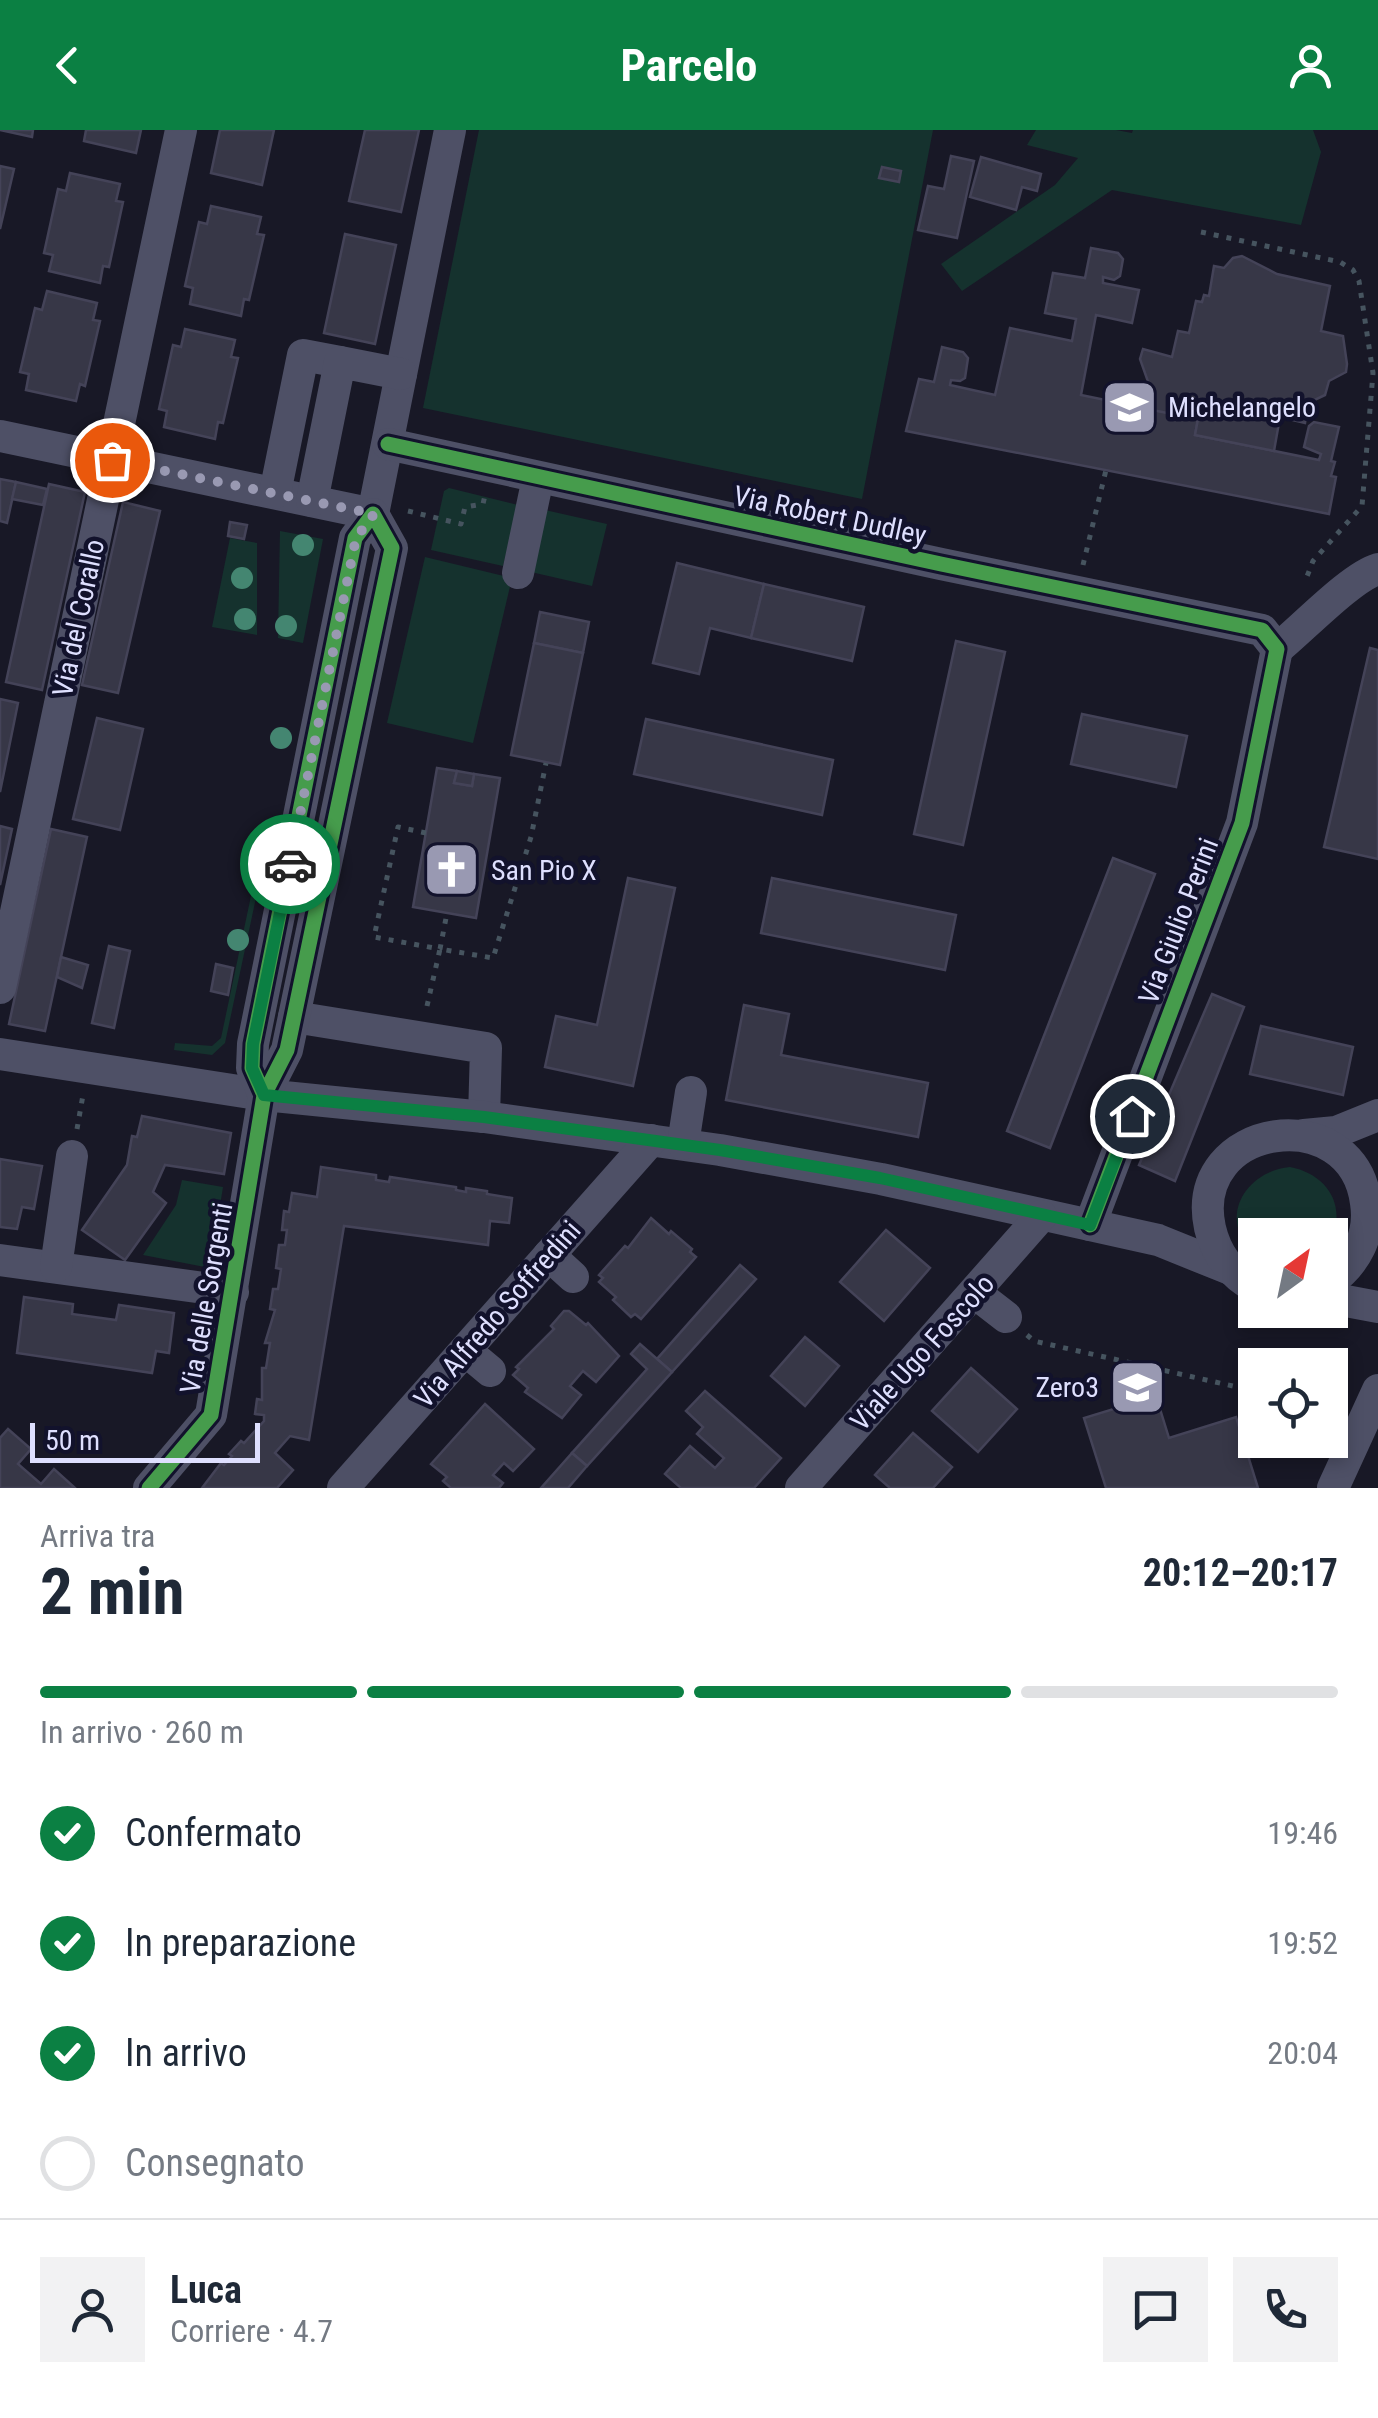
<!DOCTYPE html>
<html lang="it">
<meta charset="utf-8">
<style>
body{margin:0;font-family:"Roboto Condensed",sans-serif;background:#f2f2f3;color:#1f2937;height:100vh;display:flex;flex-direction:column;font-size:38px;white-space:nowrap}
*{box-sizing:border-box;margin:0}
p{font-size:32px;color:#747a83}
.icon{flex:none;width:55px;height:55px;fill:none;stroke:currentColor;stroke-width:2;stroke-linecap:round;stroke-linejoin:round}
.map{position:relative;height:1358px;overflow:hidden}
.side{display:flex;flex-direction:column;background:#fff;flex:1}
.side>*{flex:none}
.needle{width:65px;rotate:33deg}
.buttons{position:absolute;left:1238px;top:1088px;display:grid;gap:20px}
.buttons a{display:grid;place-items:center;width:110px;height:110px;border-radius:0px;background:#fff;box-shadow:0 5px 15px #0003;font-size:50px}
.scale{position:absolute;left:30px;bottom:25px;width:230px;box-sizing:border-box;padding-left:10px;border:5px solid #dedffe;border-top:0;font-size:28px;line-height:35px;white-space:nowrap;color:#dedffe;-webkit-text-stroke:8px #12122c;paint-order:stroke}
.pin{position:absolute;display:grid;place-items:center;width:85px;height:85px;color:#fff;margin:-42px;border:5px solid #fff;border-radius:50%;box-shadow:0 2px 10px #0007}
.courier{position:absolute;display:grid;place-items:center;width:100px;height:100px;margin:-50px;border:8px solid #0b8043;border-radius:50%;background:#fff;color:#222;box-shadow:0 2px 12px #0007}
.summary em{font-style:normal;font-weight:700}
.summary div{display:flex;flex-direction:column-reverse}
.summary{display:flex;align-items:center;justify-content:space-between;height:170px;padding:0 40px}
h1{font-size:65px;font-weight:700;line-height:75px}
.bar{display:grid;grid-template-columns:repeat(4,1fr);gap:15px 10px;align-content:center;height:120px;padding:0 40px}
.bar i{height:12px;border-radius:8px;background:#e0e1e3}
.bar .current{background:#0b8043}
.bar p{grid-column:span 4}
.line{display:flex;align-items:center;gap:25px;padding:0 40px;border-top:2px solid #e0e1e3}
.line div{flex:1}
.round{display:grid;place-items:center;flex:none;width:105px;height:105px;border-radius:0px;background:#f2f2f3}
ol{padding:0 40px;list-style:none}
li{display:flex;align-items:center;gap:30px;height:110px}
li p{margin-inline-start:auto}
li .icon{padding:10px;border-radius:50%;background:#0b8043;color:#fff;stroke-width:4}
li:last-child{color:#747a83}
li i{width:55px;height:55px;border:5px solid #e0e1e3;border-radius:50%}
header{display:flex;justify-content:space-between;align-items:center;height:130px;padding:0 40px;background:#0b8043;color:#fff;font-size:45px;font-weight:700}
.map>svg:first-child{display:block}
</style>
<header><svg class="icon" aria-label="back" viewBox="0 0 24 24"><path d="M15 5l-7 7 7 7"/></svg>Parcelo<svg class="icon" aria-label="person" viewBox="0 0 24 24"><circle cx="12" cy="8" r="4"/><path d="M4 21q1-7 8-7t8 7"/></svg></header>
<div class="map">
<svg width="1378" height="1358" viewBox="0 0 1378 1358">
<rect width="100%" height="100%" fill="#181826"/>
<!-- green -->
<g fill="#15322e">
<path d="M 479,0 L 933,0 L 862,369 L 423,278 Z"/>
<path d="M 1036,0 L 1116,0 L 1132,3 L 1133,0 L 1313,0 L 1321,22 L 1301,95 L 1112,60 L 962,161 L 941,134 L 1055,55 L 1078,28 L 1027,15 Z"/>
<path d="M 449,358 L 518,375 L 503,436 L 431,420 L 444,361 Z"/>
<path d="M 545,380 L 607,394 L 592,456 L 531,442 Z"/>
<path d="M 280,401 L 323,409 L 303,513 L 278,508 Z"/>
<path d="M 230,408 L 257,413 L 257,505 L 212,497 Z"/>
<path d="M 425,427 L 512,448 L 473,613 L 387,593 Z"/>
<path d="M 255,747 L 260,749 L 225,913 L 212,925 L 174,920 L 175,913 L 212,916 L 221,908 Z"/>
<path d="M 1290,1037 C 1327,1044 1348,1076 1330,1112 L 1330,1105 L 1255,1105 L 1255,1124 C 1216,1090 1245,1041 1290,1037 Z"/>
<path d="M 182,1050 L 223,1057 L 210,1138 L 143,1125 L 176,1075 Z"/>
</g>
<!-- building -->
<g fill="#373747" stroke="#444358" stroke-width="2.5">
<path d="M 0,0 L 33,0 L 32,7 Z"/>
<path d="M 86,0 L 141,0 L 136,23 L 84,11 Z"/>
<path d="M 220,0 L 274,0 L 262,55 L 211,43 Z"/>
<path d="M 365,0 L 419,0 L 401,82 L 349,71 Z"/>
<path d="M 951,26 L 974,31 L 957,108 L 918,100 L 928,56 L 944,59 Z"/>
<path d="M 981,27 L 1041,44 L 1037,61 L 1022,57 L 1016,80 L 970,67 Z"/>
<path d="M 0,36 L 14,39 L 0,99 Z"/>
<path d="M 882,37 L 901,41 L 899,52 L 879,48 Z"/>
<path d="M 70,43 L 120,54 L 116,71 L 123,72 L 109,137 L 103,136 L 100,153 L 49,141 L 53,125 L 44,123 L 58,59 L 66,61 Z"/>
<path d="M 211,76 L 261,87 L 257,104 L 264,105 L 249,170 L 244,169 L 241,186 L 190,174 L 193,158 L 185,156 L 199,92 L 207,94 Z"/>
<path d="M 345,104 L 396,115 L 375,214 L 324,203 Z"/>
<path d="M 1091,118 L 1118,123 L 1123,129 L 1120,146 L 1114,150 L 1103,147 L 1103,153 L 1139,160 L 1132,193 L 1096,185 L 1081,265 L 1198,289 L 1195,305 L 1319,330 L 1321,324 L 1304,317 L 1309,296 L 1314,292 L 1339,297 L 1331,331 L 1335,332 L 1331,346 L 1336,347 L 1329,384 L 906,301 L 919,249 L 934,252 L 942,217 L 963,222 L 968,228 L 965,248 L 960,251 L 951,250 L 950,255 L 995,265 L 1010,198 L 1072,211 L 1076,189 L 1045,183 L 1053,143 L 1085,148 Z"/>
<path d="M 1242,126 L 1277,144 L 1330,156 L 1321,201 L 1343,206 L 1347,234 L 1346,242 L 1329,251 L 1325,265 L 1308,273 L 1305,293 L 1280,287 L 1274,321 L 1195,305 L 1198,289 L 1147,279 L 1151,260 L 1140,229 L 1143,219 L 1172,227 L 1178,201 L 1189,203 L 1196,171 L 1202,172 L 1204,165 L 1209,166 L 1214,136 L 1224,138 L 1233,128 Z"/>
<path d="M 47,161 L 97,173 L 93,190 L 100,191 L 85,256 L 80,254 L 76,271 L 26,260 L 29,244 L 20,242 L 35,178 L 42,180 Z"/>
<path d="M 185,199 L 235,210 L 231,227 L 238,228 L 223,293 L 218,292 L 215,309 L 164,297 L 167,281 L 159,279 L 173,215 L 181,217 Z"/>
<path d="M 0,349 L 16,352 L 7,393 L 0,391 Z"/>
<path d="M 16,352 L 47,359 L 43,375 L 12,369 Z"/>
<path d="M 49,354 L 85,362 L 42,560 L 6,552 Z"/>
<path d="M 123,372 L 160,381 L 118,563 L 82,555 Z"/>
<path d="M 230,392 L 247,395 L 244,409 L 228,406 Z"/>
<path d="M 677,433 L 764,454 L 751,508 L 710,498 L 699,544 L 653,533 Z"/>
<path d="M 764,454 L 864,477 L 852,531 L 751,508 Z"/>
<path d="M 540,482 L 589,492 L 583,523 L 534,513 Z"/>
<path d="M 956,511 L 1005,522 L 963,715 L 914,704 Z"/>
<path d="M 534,513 L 583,523 L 560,635 L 511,625 Z"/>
<path d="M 1370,518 L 1378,520 L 1378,729 L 1324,717 Z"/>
<path d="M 0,569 L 18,573 L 0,662 Z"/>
<path d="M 1082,584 L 1187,606 L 1176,657 L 1071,634 Z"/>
<path d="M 97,588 L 143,599 L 120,700 L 73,689 Z"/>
<path d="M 646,589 L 833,630 L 822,685 L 634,644 Z"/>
<path d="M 437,638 L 457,641 L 454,653 L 472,656 L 474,644 L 500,648 L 476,788 L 413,777 Z"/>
<path d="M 457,641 L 474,644 L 472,656 L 454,653 Z"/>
<path d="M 0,696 L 12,699 L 0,755 Z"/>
<path d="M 51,699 L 87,707 L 45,901 L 9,894 Z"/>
<path d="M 1113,728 L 1155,744 L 1050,1018 L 1007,1001 Z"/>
<path d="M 628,748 L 675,758 L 633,956 L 545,937 L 556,886 L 597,895 Z"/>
<path d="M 772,748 L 956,785 L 945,840 L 761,803 Z"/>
<path d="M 109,816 L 130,821 L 114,898 L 92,893 Z"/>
<path d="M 61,827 L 88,835 L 82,858 L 57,847 Z"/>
<path d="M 216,834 L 233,838 L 228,865 L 211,861 Z"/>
<path d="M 1212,864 L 1244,877 L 1175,1051 L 1139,1035 Z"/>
<path d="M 744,875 L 789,884 L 781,925 L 928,953 L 918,1007 L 726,970 Z"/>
<path d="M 1261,896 L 1353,917 L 1343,965 L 1250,944 Z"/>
<path d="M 142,986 L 231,1003 L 224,1044 L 165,1035 L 153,1062 L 166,1073 L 125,1130 L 82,1100 L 127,1035 L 132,1006 L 137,1007 Z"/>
<path d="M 0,1029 L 42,1036 L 34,1079 L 22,1077 L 17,1099 L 0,1097 Z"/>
<path d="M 321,1037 L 376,1045 L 376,1050 L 389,1052 L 390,1047 L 456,1057 L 456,1060 L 466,1062 L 466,1058 L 487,1061 L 487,1064 L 512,1068 L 509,1093 L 490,1091 L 488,1115 L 344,1096 L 309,1310 L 290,1306 L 275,1323 L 293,1340 L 277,1358 L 202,1358 L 221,1333 L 224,1335 L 232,1326 L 229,1324 L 241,1311 L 244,1313 L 264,1291 L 264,1285 L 255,1284 L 257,1269 L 262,1270 L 262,1238 L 266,1238 L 270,1213 L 265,1213 L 275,1180 L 270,1179 L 273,1159 L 278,1159 L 281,1139 L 276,1138 L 279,1115 L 285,1115 L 287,1100 L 282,1100 L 284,1081 L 289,1082 L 292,1063 L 317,1067 Z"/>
<path d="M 651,1088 L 669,1104 L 671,1101 L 692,1119 L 690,1122 L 696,1127 L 641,1189 L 635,1184 L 631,1187 L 613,1170 L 616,1167 L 599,1152 L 603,1148 L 599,1145 L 625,1116 L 628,1118 Z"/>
<path d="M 886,1100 L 930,1138 L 884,1191 L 840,1152 Z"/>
<path d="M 740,1135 L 756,1149 L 672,1242 L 657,1229 Z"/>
<path d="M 24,1167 L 73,1174 L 72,1184 L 116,1190 L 119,1175 L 174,1183 L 169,1223 L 156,1221 L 152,1243 L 17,1223 Z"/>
<path d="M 564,1181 L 569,1181 L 586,1195 L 588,1193 L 619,1226 L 596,1252 L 583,1241 L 570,1256 L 581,1265 L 562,1288 L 525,1262 L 528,1258 L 513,1245 L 519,1239 L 516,1237 L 554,1199 L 551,1196 Z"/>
<path d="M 805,1207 L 839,1236 L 805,1276 L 771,1246 Z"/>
<path d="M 640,1214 L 672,1242 L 587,1336 L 572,1323 L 647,1239 L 631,1224 Z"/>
<path d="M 971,1238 L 1017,1279 L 978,1322 L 932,1281 Z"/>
<path d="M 705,1261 L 781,1328 L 754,1358 L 681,1358 L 665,1344 L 690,1316 L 715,1338 L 724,1328 L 697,1304 L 703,1297 L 686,1281 Z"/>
<path d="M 1156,1266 L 1169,1308 L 1236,1287 L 1258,1358 L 1106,1358 L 1084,1288 Z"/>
<path d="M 485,1274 L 534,1319 L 513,1341 L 504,1333 L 493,1345 L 503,1353 L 499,1358 L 451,1358 L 443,1351 L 447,1347 L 431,1334 Z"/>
<path d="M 8,1299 L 31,1319 L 18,1334 L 41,1354 L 54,1339 L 75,1358 L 0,1358 L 0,1308 Z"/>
<path d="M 913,1303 L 952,1337 L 933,1358 L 890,1358 L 875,1345 Z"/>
<path d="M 572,1323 L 587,1336 L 568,1358 L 541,1358 Z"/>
</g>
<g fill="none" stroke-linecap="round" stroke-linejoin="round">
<!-- path -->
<g stroke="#46545f" stroke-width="5" stroke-dasharray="5 8" stroke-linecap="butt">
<path d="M 1201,102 L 1340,132 L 1353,140 L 1359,151 L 1373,243 L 1362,376 L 1313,431 L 1306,449"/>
<path d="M 408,381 L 461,394 L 465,377 L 483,374 L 485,365"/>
<path d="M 1083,435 L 1106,340"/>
<path d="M 426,703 L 398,697 L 374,807 L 440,819 L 447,783"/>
<path d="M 427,876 L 440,819 L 493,828 L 531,707 L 546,633"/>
<path d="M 77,999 L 83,965"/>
<path d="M 1027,1205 L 1034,1211 L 1246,1259"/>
</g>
<!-- minor -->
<g stroke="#4e5066" stroke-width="32">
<path d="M 0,306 L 373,384 L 450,0"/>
<path d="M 388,314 L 941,434 L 1262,500 L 1277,519 L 1242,693 L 1090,1095"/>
<path d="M 275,363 L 303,225 L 340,232"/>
<path d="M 312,371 L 340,232 L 401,244"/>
<path d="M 518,443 L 538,348"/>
<path d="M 1277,519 C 1303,498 1351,447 1378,439"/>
<path d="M 0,858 L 181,0"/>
<path d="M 294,887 L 486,918 L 484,987"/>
<path d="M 0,924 L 264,965 L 484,987 L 720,1020 L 881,1049 L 1158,1110 L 1230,1139"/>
<path d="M 1304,1005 L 1336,1002 L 1378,985"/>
<path d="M 683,1014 L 691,962"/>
<path d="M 549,1125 L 573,1147"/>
<path d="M 0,1130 L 233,1162"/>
<path d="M 56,1137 L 72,1026"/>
<path d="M 1255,1157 C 1232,1145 1216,1124 1210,1098 C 1187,992 1353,968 1366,1073 C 1371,1105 1356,1133 1330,1152"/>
<path d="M 975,1163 L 1006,1187"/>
<path d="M 1330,1168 L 1378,1177"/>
<path d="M 466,1221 L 490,1241"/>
<path d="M 149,1358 L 211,1285 L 264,965 L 287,920 L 392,418 L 373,384 L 355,408 L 253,914 L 252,938 L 264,965"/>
<path d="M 343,1358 L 651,1010"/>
<path d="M 801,1358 L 1041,1086"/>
<path d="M 1333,1358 L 1378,1260"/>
</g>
<defs>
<g id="cycleway">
<path d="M 388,314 L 941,434 L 1262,500 L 1277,519 L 1242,693 L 1090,1095"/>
<path d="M 149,1358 L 211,1285 L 264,965 L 287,920 L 392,418 L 373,384 L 355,408 L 253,914 L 252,938 L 264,965"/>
</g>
</defs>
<!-- cycleway casing -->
<use href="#cycleway" stroke="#12122c" stroke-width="21"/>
<!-- cycleway -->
<use href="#cycleway" stroke="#469c4c" stroke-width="15"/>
</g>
<!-- trees -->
<g fill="#448671">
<circle cx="303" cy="415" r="11"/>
<circle cx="242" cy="448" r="11"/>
<circle cx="245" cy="489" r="11"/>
<circle cx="286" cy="496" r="11"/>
<circle cx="281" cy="608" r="11"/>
<circle cx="238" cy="810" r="11"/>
</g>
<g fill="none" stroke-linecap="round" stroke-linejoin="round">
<!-- done -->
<path stroke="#9999b2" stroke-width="10" stroke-dasharray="0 18" d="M 112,330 L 374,384 L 356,408 L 290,734"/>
<!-- route -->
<path stroke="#0b8043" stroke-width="12" d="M 290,734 L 253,914 L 252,938 L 264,965 L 484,987 L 720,1020 L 880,1048 L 1090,1095 L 1132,986"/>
</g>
<!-- icons -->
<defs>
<symbol id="school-square" viewBox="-11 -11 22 22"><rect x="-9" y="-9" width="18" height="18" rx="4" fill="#9999b2" stroke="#12122c"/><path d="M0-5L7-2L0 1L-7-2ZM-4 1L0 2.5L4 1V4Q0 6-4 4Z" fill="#fff"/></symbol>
<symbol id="church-square" viewBox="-11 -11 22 22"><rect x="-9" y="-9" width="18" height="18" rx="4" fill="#9999b2" stroke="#12122c"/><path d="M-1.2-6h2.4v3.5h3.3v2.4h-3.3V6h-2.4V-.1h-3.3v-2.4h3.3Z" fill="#fff"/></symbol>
</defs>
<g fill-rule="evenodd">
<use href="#school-square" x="1098" y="246" width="63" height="63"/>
<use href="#church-square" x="420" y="708" width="63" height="63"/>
<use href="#school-square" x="1106" y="1226" width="63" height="63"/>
</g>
<g text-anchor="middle" stroke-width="9" stroke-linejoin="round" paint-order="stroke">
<!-- poi labels -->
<g font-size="28" fill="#dedffe" stroke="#12122c" text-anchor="start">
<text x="1168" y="287">Michelangelo</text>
<text x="491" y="750">San Pio X</text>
<text x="1099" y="1267" text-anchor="end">Zero3</text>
</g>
<!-- street labels -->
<g font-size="28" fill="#dedffe" stroke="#12122c">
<text transform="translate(830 385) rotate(12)" y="10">Via Robert Dudley</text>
<text transform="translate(78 488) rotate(-78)" y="10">Via del Corallo</text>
<text transform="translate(1178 791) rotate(-69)" y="10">Via Giulio Perini</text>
<text transform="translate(206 1168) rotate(-80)" y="10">Via delle Sorgenti</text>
<text transform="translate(497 1184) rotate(-49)" y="10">Via Alfredo Soffredini</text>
<text transform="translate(922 1222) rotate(-48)" y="10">Viale Ugo Foscolo</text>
</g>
</g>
</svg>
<div class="buttons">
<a><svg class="needle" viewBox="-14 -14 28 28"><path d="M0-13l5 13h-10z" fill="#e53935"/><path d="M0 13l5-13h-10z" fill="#747a83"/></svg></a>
<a><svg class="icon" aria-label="locate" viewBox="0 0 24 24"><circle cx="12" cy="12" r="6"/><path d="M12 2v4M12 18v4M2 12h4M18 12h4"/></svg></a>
</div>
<div class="scale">50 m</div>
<div class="pin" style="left:112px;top:330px;background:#ea580c"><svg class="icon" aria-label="bag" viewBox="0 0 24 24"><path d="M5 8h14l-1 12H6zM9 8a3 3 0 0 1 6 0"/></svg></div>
<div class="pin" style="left:1132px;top:986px;background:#1f2937"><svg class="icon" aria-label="home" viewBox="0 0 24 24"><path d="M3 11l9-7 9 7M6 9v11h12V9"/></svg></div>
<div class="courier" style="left:290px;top:734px"><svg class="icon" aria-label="car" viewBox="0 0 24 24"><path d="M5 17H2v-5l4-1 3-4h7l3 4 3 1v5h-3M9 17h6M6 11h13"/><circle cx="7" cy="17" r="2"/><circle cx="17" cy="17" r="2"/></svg></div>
</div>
<section class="side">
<div class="summary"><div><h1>2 min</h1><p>Arriva tra</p></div><em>20:12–20:17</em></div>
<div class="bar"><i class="current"></i><i class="current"></i><i class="current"></i><i></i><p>In arrivo · 260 m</p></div>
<ol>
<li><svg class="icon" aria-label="check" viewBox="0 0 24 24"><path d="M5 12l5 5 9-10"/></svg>Confermato<p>19:46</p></li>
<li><svg class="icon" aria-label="check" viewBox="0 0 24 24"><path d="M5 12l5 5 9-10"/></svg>In preparazione<p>19:52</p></li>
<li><svg class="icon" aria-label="check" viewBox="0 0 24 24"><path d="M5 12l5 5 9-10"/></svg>In arrivo<p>20:04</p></li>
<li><i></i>Consegnato</li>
</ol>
<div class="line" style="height:180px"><a class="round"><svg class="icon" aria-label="person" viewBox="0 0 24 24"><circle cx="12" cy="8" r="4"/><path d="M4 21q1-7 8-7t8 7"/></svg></a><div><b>Luca</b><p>Corriere · 4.7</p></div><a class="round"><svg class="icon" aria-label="chat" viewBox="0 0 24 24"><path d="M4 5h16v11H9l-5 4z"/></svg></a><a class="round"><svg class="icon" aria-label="phone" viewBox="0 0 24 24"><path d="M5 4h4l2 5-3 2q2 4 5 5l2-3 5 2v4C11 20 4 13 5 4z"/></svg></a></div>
</section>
